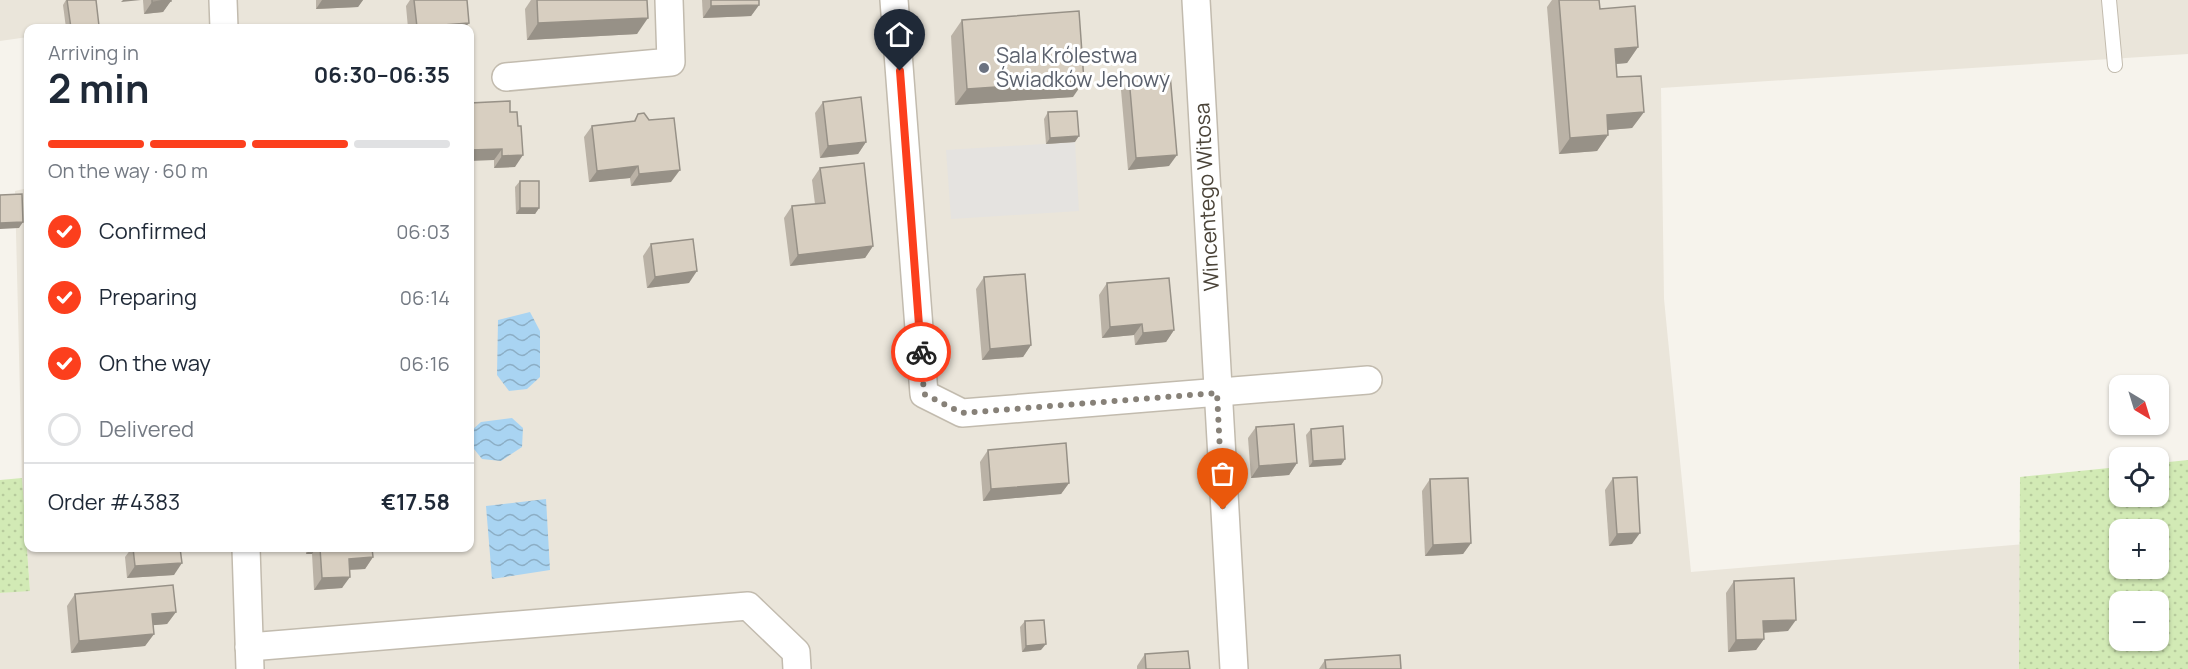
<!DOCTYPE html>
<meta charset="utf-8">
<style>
body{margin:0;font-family:Manrope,sans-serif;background:#f2f2f3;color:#1f2937;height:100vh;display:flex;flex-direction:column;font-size:22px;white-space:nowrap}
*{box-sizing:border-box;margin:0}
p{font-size:20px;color:#747a83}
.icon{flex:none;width:33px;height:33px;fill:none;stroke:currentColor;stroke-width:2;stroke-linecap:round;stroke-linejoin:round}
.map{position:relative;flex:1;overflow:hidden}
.drawer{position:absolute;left:24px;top:24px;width:450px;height:528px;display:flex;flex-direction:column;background:#fff;border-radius:12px;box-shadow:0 2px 4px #0004}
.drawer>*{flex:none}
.needle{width:39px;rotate:142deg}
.fabs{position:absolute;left:2109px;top:375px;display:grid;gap:12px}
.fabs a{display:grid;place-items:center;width:60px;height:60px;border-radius:12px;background:#fff;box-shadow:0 2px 4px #0004;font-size:30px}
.pin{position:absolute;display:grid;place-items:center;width:51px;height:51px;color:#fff;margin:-62px -26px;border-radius:50% 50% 50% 0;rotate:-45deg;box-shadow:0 0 6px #0007}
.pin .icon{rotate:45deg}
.courier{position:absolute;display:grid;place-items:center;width:60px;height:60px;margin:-30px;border:4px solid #fc3f1d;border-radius:50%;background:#fff;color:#222;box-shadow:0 2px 8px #0007}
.summary em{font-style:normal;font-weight:700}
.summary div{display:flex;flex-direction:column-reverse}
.summary{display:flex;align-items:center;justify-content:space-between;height:102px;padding:0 24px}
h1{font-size:39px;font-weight:700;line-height:45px}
.bar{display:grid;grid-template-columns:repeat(4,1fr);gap:9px 6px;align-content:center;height:72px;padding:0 24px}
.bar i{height:8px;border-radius:4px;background:#e0e1e3}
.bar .selected{background:#fc3f1d}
.bar p{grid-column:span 4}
.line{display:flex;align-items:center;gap:15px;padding:0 24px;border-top:2px solid #e0e1e3}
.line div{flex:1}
ol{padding:0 24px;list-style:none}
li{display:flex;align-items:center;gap:18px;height:66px}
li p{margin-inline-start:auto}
li .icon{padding:6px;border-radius:50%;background:#fc3f1d;color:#fff;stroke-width:4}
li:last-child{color:#747a83}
li i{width:33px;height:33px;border:3px solid #e0e1e3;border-radius:50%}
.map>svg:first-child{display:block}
</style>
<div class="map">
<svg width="2188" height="669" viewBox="0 0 2188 669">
<defs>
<pattern id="grass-dots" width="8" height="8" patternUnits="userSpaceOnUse" patternTransform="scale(1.5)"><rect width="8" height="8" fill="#d2eab5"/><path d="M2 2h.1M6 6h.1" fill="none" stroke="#b6ca9c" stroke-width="1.8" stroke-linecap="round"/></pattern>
<pattern id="water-waves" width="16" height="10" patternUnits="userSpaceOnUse" patternTransform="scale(1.5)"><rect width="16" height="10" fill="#a9d4f2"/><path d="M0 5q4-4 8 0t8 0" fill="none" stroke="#8caec5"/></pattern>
</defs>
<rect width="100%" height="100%" fill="#f6f3ec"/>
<!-- residential -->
<path fill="#eae5da" d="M 0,0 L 2188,0 L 2188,54 L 1661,88 L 1664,299 L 1691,572 L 2119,536 L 2120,640 L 2127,669 L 0,669 L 0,593 L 30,590 L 22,478 L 15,191 L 28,188 L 28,548 L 470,548 L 470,28 L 28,28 L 28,37 L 0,41 Z"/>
<!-- grass -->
<g fill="url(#grass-dots)" fill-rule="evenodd">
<path d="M 2188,460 L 2188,669 L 2019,669 L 2020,477 L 2119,467 L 2120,496 L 2158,496 L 2159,463 ZM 2120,530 L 2158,530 L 2158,568 L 2120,568 ZM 2120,602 L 2158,602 L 2158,640 L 2120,640 Z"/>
<path d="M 22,478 L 30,591 L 0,593 L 0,480 Z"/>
</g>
<!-- parking -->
<path fill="#e5e3e0" d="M 1075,142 L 1079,211 L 951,219 L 946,150 Z"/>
<!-- water -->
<g fill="url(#water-waves)">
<path d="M 530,312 L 540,331 L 540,377 L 527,389 L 509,391 L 497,375 L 498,320 Z"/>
<path d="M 512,418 L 523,428 L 522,447 L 501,461 L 482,459 L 470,444 L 472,430 L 481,422 Z"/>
<path d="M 546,499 L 550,570 L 492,579 L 486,506 Z"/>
</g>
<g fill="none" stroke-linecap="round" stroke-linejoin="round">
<defs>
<path id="lane" d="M 2109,0 L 2115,65"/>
<g id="street">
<path d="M 223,0 L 224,28"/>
<path d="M 894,0 L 924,394 L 962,413 L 1368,380"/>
<path d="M 1196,0 L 1234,669"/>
<path d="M 506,77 L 671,62 L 669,0"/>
<path d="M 246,548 L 250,669"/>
<path d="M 249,647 L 748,606 L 796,652 L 797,669"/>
</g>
</defs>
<!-- lane casing -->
<use href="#lane" stroke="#c2bbae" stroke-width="16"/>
<!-- street casing -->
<use href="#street" stroke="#c2bbae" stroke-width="30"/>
<!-- lane -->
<use href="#lane" stroke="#fff" stroke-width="14"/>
<!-- street -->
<use href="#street" stroke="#fff" stroke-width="27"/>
</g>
<!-- wall -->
<g fill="#bab2a6">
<path d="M 66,0 L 96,0 L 97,28 L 66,28 L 63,5 Z"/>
<path d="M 143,0 L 171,0 L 163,12 L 144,14 Z"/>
<path d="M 316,0 L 363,0 L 358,7 L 316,9 Z"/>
<path d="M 410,0 L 467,0 L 465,28 L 408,28 L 406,6 Z"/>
<path d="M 531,0 L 647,0 L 637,34 L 527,40 L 525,9 Z"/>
<path d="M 702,0 L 759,0 L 759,5 L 751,16 L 703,18 Z"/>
<path d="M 1552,0 L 1599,0 L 1600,9 L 1638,47 L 1627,63 L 1616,64 L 1617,77 L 1644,112 L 1632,128 L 1608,130 L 1608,135 L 1597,151 L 1559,154 L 1547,7 Z"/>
<path d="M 962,20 L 1073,97 L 955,105 L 951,36 Z"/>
<path d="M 1129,78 L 1169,166 L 1128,170 L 1121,90 Z"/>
<path d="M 823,102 L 866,142 L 858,154 L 820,158 L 815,113 Z"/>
<path d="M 470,103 L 515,167 L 494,168 L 494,160 Z"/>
<path d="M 1048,112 L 1075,142 L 1046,144 L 1044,119 Z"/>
<path d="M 638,114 L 649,120 L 671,182 L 631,186 L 630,178 L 589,182 L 584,137 L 592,126 L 633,122 Z"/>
<path d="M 820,168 L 873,246 L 865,258 L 790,266 L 784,218 L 792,206 L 815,204 L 812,180 Z"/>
<path d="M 520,181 L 539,208 L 535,214 L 516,214 L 515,187 Z"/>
<path d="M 651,244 L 689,283 L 647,288 L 643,256 Z"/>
<path d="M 984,277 L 1031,345 L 1023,357 L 982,360 L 976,289 Z"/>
<path d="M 1107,283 L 1174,330 L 1166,342 L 1135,345 L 1134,335 L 1102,338 L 1099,295 Z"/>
<path d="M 1256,427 L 1297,463 L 1289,475 L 1251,478 L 1248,438 Z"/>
<path d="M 1311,429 L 1345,459 L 1341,465 L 1309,467 L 1306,435 Z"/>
<path d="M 988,450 L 1069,483 L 1061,494 L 983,501 L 980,462 Z"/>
<path d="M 1613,478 L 1632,544 L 1609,546 L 1605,490 Z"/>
<path d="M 1430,479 L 1471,543 L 1463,554 L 1425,556 L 1422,491 Z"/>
<path d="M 103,548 L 180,548 L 174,575 L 127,578 L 125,557 L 131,549 L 104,551 Z"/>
<path d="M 306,548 L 372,548 L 373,557 L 365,569 L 350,570 L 342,588 L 314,590 L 312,554 L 306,554 Z"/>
<path d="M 1734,581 L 1788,631 L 1764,633 L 1764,639 L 1756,650 L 1728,652 L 1726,593 Z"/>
<path d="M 75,594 L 176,612 L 167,624 L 153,625 L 154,634 L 145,646 L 71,653 L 67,606 Z"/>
<path d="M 1025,621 L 1041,650 L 1022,652 L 1020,627 Z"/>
<path d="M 1145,654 L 1190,669 L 1137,669 L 1137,666 Z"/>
<path d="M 1325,660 L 1401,669 L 1319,669 Z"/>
</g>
<!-- shaded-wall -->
<g fill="#979187">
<path d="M 123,0 L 141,0 L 121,2 Z"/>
<path d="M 322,0 L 363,0 L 358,7 L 316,9 Z"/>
<path d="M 171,1 L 163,12 L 144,14 L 152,2 Z"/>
<path d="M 759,5 L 751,16 L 703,18 L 711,6 Z"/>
<path d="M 648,18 L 637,34 L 527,40 L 538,23 Z"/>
<path d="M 469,23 L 465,28 L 416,28 L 417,27 Z"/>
<path d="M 99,26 L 97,28 L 75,28 Z"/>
<path d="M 1638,47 L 1627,63 L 1603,65 L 1615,49 Z"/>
<path d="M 1084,81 L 1073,97 L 955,105 L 967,89 Z"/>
<path d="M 1644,112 L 1632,128 L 1595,131 L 1607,115 Z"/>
<path d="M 1608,135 L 1597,151 L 1559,154 L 1570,138 Z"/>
<path d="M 1079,136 L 1075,142 L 1046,144 L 1050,138 Z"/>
<path d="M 866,142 L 858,154 L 820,158 L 828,146 Z"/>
<path d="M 502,149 L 494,160 L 470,161 L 470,150 Z"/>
<path d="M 523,155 L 515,167 L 494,168 L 502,156 Z"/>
<path d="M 1177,155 L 1169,166 L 1128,170 L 1136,158 Z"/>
<path d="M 638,166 L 630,178 L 589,182 L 597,171 Z"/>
<path d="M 680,170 L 671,182 L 631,186 L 639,174 Z"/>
<path d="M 520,208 L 539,208 L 535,214 L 516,214 Z"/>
<path d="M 23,222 L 19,228 L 0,229 L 0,223 Z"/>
<path d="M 873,246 L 865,258 L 790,266 L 798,255 Z"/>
<path d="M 697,271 L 689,283 L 647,288 L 655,277 Z"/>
<path d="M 1142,324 L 1134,335 L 1102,338 L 1110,327 Z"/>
<path d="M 1174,330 L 1166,342 L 1135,345 L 1143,333 Z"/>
<path d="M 1031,345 L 1023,357 L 982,360 L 990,349 Z"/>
<path d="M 1345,459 L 1341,465 L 1309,467 L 1313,461 Z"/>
<path d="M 1297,463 L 1289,475 L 1251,478 L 1259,466 Z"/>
<path d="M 1069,483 L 1061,494 L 983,501 L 991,489 Z"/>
<path d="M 1640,533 L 1632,544 L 1609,546 L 1617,534 Z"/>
<path d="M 1471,543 L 1463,554 L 1425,556 L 1433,545 Z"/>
<path d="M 106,548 L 132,548 L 131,549 L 104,551 Z"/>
<path d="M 311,548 L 316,548 L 312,554 L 306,554 Z"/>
<path d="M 373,557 L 365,569 L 341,570 L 349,559 Z"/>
<path d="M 182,563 L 174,575 L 127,578 L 135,566 Z"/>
<path d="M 350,577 L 342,588 L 314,590 L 322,578 Z"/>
<path d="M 176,612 L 167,624 L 144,626 L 152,614 Z"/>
<path d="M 1796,620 L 1788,631 L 1755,633 L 1763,621 Z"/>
<path d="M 154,634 L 145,646 L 71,653 L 79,641 Z"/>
<path d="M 1764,639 L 1756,650 L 1728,652 L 1736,640 Z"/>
<path d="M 1046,644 L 1041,650 L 1022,652 L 1026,646 Z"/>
</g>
<!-- building -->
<g fill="#d8cfc1" stroke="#979187" stroke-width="1.5">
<path d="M 67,0 L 96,0 L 99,26 L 71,28 Z"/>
<path d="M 152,0 L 171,0 L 171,1 L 152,2 Z"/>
<path d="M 414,0 L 467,0 L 469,23 L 417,27 Z"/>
<path d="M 537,0 L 647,0 L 648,18 L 538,23 Z"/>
<path d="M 711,0 L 759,0 L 759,5 L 711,6 Z"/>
<path d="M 1559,0 L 1599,0 L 1600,9 L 1635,6 L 1638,47 L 1615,49 L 1617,77 L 1641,76 L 1644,112 L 1607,115 L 1608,135 L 1570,138 Z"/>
<path d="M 1079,11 L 1084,81 L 967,89 L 962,20 Z"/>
<path d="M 1170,74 L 1177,155 L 1136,158 L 1129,78 Z"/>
<path d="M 861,97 L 866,142 L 828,146 L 823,102 Z"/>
<path d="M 510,101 L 510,112 L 517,112 L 518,126 L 521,126 L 523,155 L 502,156 L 502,149 L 470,150 L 470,103 Z"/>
<path d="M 1077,111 L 1079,136 L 1050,138 L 1048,112 Z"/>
<path d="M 644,113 L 649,120 L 674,118 L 680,170 L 639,174 L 638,166 L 597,171 L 592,126 L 635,121 L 638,114 Z"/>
<path d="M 864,163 L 873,246 L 798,255 L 792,206 L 825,203 L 820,168 Z"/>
<rect x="520" y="181" width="19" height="27"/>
<path d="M 22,194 L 23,222 L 0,223 L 0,195 Z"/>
<path d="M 693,239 L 697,271 L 655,277 L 651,244 Z"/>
<path d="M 1025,274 L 1031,345 L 990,349 L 984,277 Z"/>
<path d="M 1169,278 L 1174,330 L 1143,333 L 1142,324 L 1110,327 L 1107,283 Z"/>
<path d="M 1294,424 L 1297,463 L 1259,466 L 1256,427 Z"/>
<path d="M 1343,426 L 1345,459 L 1313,461 L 1311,429 Z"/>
<path d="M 1066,443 L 1069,483 L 991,489 L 988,450 Z"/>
<path d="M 1637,477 L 1640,533 L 1617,534 L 1613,478 Z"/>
<path d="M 1468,478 L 1471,543 L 1433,545 L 1430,479 Z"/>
<path d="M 133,548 L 180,548 L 182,563 L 135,566 Z"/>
<path d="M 320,548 L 372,548 L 373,557 L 349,559 L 350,577 L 322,578 Z"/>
<path d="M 1794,578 L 1796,620 L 1763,621 L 1764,639 L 1736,640 L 1734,581 Z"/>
<path d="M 173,585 L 176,612 L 152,614 L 154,634 L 79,641 L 75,594 Z"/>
<path d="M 1044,620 L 1046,644 L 1026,646 L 1025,621 Z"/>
<path d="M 1188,651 L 1190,669 L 1146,669 L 1145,654 Z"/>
<path d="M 1400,655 L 1401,669 L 1326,669 L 1325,660 Z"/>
</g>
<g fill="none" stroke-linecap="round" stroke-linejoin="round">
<!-- done -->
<path stroke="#878178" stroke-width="6" stroke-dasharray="0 10.8" d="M 921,352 L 924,394 L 962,413 L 1217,393 L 1223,510"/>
<!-- route -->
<path stroke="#fc3f1d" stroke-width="8" d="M 900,71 L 921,352"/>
</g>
<!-- markers -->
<circle fill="#6b7280" stroke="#fff" stroke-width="2" cx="984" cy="68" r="6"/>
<g text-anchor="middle" stroke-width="6" stroke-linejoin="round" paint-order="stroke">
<!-- worship labels -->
<g font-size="21" fill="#5b616d" stroke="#fff" text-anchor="start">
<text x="996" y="63">Sala Królestwa<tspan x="996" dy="24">Świadków Jehowy</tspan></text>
</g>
<!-- street labels -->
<g font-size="21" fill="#4b4439" stroke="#fff">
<text transform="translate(1207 197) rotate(-93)" y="7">Wincentego Witosa</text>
</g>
</g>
</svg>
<div class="fabs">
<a><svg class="needle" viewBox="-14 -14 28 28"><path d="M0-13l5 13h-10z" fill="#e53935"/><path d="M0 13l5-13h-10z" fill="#747a83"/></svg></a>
<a><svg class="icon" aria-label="locate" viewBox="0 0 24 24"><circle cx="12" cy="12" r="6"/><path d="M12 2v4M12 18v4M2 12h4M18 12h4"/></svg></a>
<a>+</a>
<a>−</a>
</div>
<div class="pin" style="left:1223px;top:510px;background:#ea580c"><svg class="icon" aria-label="bag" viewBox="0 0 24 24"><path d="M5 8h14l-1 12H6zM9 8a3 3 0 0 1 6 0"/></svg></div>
<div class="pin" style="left:900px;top:71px;background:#1f2937"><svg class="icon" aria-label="home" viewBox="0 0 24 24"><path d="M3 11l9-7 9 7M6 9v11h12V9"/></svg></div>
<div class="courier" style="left:921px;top:352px"><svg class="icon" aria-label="bike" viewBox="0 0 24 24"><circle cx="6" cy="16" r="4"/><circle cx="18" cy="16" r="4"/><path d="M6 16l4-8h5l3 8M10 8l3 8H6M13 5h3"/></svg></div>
<section class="drawer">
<div class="summary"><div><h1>2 min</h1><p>Arriving in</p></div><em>06:30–06:35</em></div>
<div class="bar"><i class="selected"></i><i class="selected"></i><i class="selected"></i><i></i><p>On the way · 60 m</p></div>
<ol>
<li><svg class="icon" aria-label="check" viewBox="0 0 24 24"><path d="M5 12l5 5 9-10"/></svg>Confirmed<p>06:03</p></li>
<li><svg class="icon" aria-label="check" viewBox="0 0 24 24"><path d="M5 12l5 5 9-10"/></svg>Preparing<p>06:14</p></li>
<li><svg class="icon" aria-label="check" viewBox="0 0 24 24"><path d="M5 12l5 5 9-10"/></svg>On the way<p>06:16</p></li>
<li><i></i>Delivered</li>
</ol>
<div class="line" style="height:78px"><div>Order #4383</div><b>€17.58</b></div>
</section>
</div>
